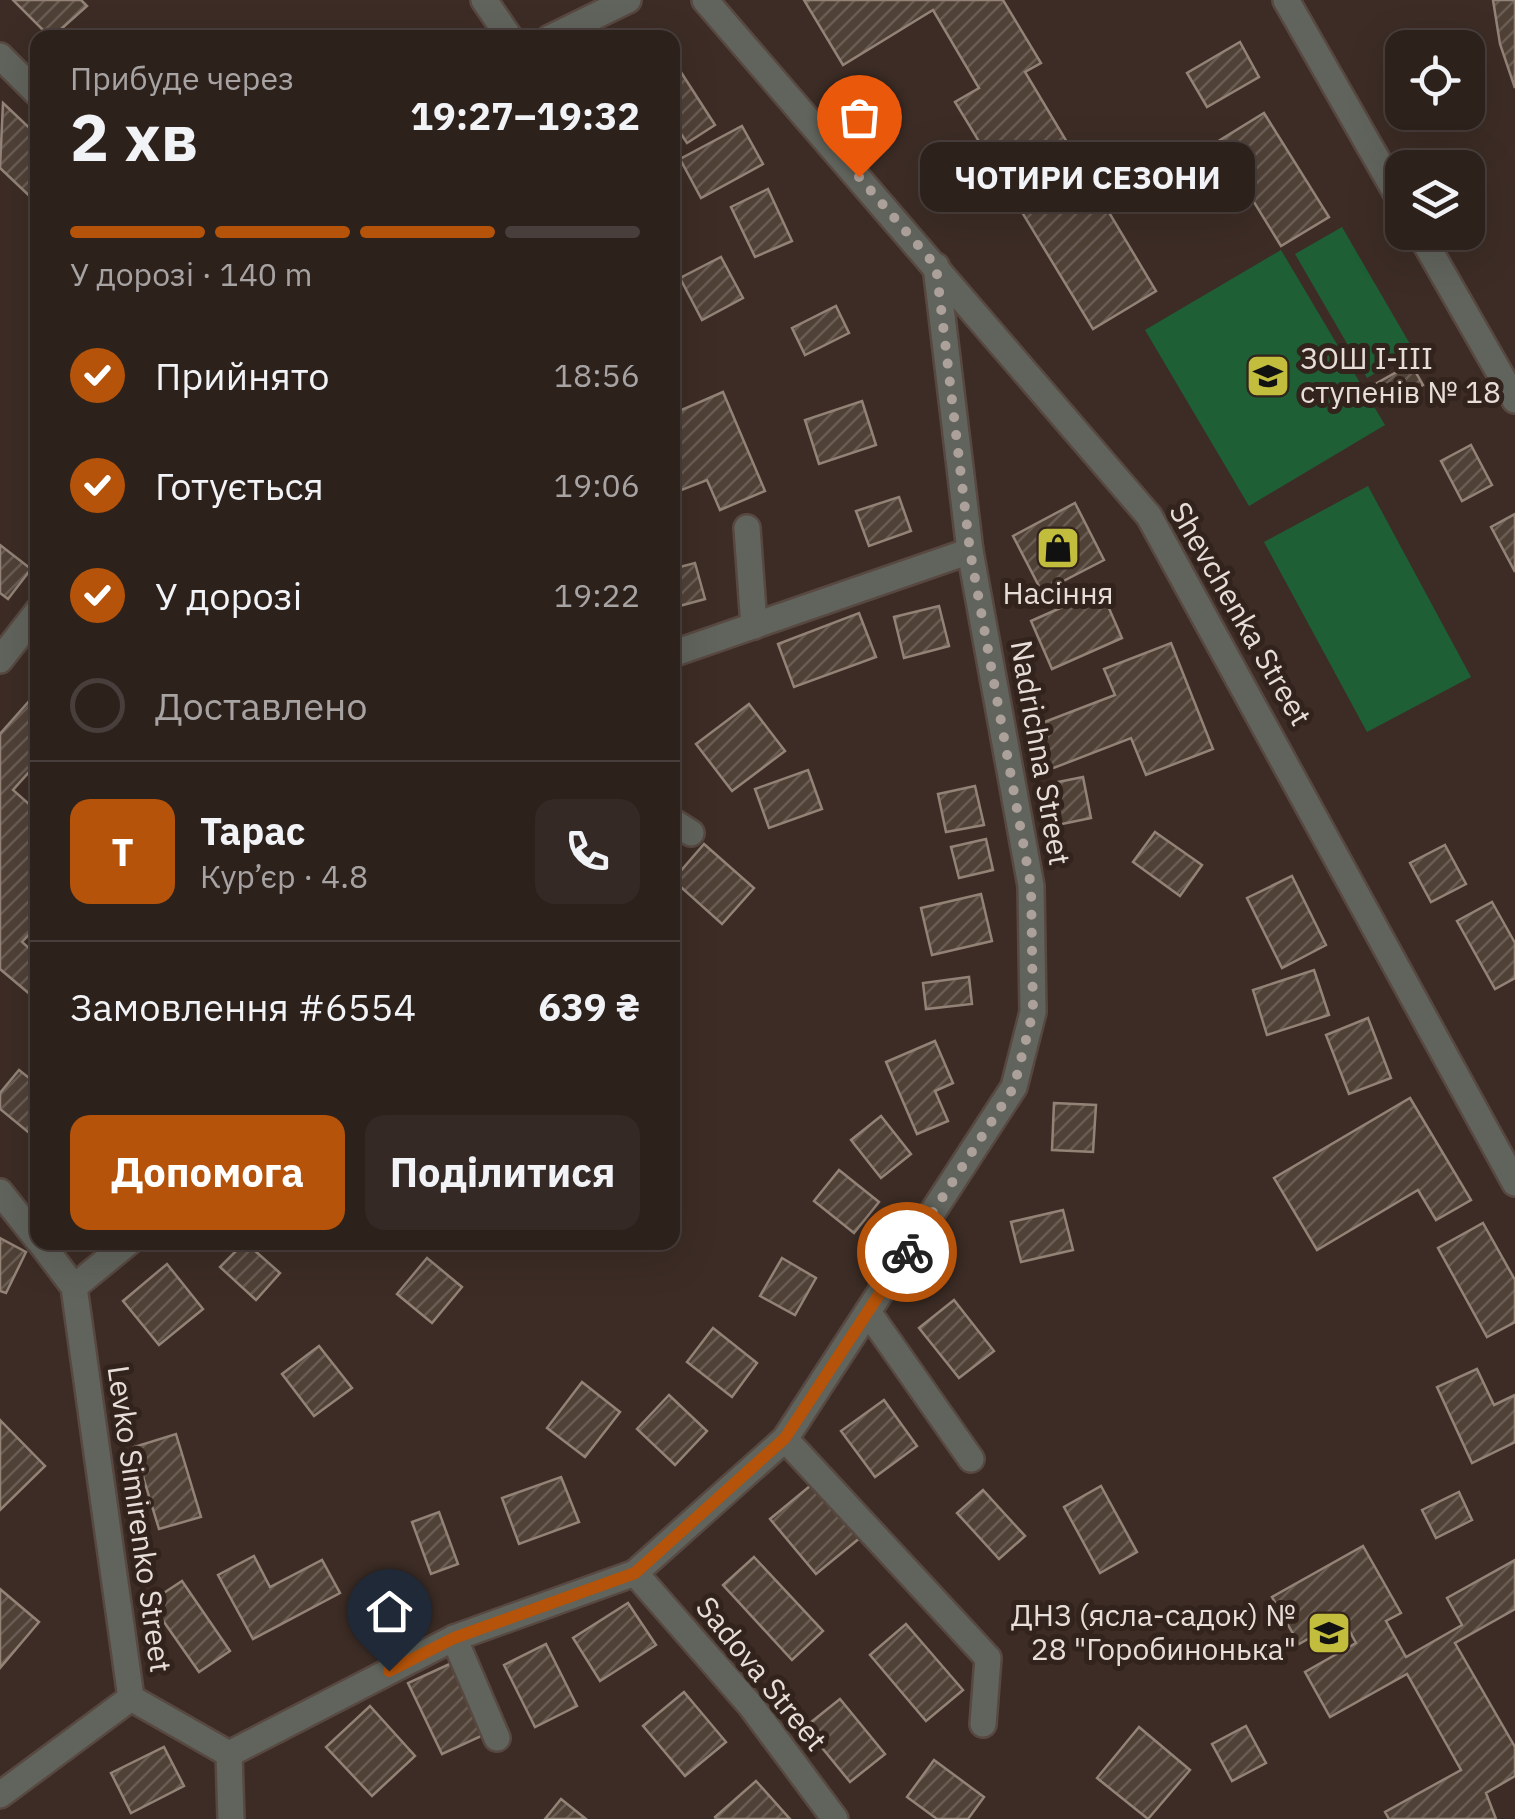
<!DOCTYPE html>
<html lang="uk">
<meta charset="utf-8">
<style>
body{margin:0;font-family:"IBM Plex Sans",sans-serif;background:#352925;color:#f1f3f6;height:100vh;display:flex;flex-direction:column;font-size:38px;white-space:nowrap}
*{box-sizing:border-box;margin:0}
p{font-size:32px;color:#a7a3a3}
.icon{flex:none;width:55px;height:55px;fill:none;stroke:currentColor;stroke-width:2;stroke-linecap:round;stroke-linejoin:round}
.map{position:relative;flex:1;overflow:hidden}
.details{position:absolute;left:30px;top:30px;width:650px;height:1220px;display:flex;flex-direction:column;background:#2d211c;border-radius:20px;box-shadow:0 10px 40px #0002,0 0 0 2px #483e3b}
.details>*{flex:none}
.controls{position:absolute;left:1385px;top:30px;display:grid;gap:20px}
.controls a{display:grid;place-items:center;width:100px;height:100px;border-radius:20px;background:#2d211c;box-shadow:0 10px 40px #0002,0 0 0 2px #483e3b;font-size:50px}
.pin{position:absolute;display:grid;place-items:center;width:85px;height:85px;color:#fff;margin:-102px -42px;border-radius:50% 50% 50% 0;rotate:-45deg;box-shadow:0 0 10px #0007}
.pin .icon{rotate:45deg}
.courier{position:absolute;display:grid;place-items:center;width:100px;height:100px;margin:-50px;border:8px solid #b45309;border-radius:50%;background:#fff;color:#222;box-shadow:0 2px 12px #0007}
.bubble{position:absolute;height:70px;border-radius:20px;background:#2d211c;box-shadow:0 10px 40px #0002,0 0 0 2px #483e3b;font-size:32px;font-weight:700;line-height:70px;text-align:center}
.headline em{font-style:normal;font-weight:700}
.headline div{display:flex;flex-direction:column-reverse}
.headline{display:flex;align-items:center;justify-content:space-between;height:170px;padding:0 40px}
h1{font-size:65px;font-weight:700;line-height:75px}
.bar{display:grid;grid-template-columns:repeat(4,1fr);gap:15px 10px;align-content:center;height:120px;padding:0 40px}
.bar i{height:12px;border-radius:8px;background:#483e3b}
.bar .selected{background:#b45309}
.bar p{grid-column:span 4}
.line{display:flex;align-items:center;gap:25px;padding:0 40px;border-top:2px solid #483e3b}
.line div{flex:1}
.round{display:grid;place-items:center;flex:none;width:105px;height:105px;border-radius:20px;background:#352925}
ol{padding:0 40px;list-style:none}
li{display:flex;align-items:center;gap:30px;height:110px}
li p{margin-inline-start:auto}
li .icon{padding:10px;border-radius:50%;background:#b45309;color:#fff;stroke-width:4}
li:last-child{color:#a7a3a3}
li i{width:55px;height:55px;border:5px solid #483e3b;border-radius:50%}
.button{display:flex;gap:20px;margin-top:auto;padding:20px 40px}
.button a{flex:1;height:115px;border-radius:20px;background:#b45309;color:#fff;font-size:40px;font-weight:700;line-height:115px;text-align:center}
.button a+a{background:#352925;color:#f1f3f6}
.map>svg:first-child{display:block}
</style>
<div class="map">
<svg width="1515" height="1819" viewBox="0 0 1515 1819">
<defs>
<pattern id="building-hatch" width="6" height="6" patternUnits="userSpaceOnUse" patternTransform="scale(2.5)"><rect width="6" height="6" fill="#504137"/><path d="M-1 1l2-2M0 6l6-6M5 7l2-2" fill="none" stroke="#695c53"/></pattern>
</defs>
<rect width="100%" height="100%" fill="#3c2c25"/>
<!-- pitch -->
<g fill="#1f5f35">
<path d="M 1342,227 L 1414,351 L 1367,378 L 1295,254 Z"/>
<path d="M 1281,250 L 1385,425 L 1249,506 L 1145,330 Z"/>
<path d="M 1368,486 L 1471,677 L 1367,732 L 1264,542 Z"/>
</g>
<!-- building -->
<g fill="url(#building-hatch)" stroke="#938377" stroke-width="2.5">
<path d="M 13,0 L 81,0 L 87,6 L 51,38 Z"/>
<path d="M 804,0 L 1003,0 L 1041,63 L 1025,72 L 1156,291 L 1093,329 L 955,102 L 979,88 L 933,10 L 843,65 Z"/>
<path d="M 1493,0 L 1515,0 L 1515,88 L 1500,44 Z"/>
<path d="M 1240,42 L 1259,77 L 1207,107 L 1187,73 Z"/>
<path d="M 677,66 L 715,125 L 687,143 L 672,120 L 672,69 Z"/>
<path d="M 3,103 L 38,136 L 38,204 L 0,168 Z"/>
<path d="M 1264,113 L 1329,217 L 1281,246 L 1217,142 Z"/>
<path d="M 742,126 L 763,164 L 701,198 L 680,159 Z"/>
<path d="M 768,189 L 792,241 L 755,257 L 731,207 Z"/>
<path d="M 721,257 L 743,298 L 702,320 L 680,278 Z"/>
<path d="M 836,306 L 849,333 L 805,355 L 792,328 Z"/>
<path d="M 1411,364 L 1423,385 L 1389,404 L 1377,383 Z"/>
<path d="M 723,392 L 765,491 L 720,510 L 707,480 L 679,491 L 672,476 L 672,414 Z"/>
<path d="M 862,401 L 876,445 L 819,464 L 805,420 Z"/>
<path d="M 1471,445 L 1492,485 L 1462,501 L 1441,461 Z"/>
<path d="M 899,497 L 911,531 L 869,546 L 856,511 Z"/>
<path d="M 1075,503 L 1104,560 L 1042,592 L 1013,536 Z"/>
<path d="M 1515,514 L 1515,572 L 1491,527 Z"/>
<path d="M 0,545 L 31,569 L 8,599 L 0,593 Z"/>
<path d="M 695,563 L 705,599 L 672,608 L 672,569 Z"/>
<path d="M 1101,590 L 1122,638 L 1052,669 L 1031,621 Z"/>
<path d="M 939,606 L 949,646 L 904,658 L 894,617 Z"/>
<path d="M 859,613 L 876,657 L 794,687 L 778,644 Z"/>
<path d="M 1171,643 L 1213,749 L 1146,775 L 1131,738 L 1051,769 L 1034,726 L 1115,695 L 1104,669 Z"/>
<path d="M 38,691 L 38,762 L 13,790 L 38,812 L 38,925 L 22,942 L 38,956 L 38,1001 L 0,969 L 0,734 Z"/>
<path d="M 749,704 L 785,751 L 732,791 L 696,744 Z"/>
<path d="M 808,770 L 822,809 L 769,828 L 755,789 Z"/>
<path d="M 1083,777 L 1091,818 L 1057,825 L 1048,784 Z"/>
<path d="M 975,786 L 984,825 L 946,832 L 938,794 Z"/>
<path d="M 1155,832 L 1202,865 L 1180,896 L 1133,862 Z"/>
<path d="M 986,839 L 993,870 L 959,878 L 951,847 Z"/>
<path d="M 704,844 L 754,888 L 722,924 L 673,880 Z"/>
<path d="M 1445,845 L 1466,884 L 1431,902 L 1410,863 Z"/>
<path d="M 1292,876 L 1326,945 L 1282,968 L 1247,898 Z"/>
<path d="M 981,894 L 992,941 L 932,955 L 921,908 Z"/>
<path d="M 1492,902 L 1515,943 L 1515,978 L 1495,989 L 1457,921 Z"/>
<path d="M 1314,970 L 1329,1015 L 1267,1035 L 1253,990 Z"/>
<path d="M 969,977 L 972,1004 L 926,1009 L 923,983 Z"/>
<path d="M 1368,1018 L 1391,1078 L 1349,1094 L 1326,1035 Z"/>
<path d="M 935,1041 L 953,1083 L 935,1091 L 948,1121 L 917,1134 L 886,1062 Z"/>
<path d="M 19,1070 L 38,1085 L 38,1140 L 0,1109 L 0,1093 Z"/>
<path d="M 1410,1098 L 1471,1200 L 1436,1220 L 1418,1190 L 1317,1250 L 1274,1178 Z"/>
<path d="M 1054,1103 L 1096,1105 L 1093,1152 L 1052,1150 Z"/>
<path d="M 881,1116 L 911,1154 L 881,1178 L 851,1140 Z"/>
<path d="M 839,1170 L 879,1202 L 854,1233 L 814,1201 Z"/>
<path d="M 1063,1210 L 1073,1250 L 1021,1262 L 1011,1222 Z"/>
<path d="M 1483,1223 L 1515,1280 L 1515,1322 L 1487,1337 L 1438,1248 Z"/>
<path d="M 0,1238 L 26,1252 L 6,1293 L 0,1291 Z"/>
<path d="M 245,1242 L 280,1273 L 256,1300 L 220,1267 Z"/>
<path d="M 427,1258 L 462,1287 L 432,1323 L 397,1294 Z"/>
<path d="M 782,1258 L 816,1278 L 795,1315 L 760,1296 Z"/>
<path d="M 167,1264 L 203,1309 L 159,1345 L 123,1301 Z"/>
<path d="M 954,1300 L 994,1351 L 959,1378 L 919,1328 Z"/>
<path d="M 713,1328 L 757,1363 L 732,1397 L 687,1362 Z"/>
<path d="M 319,1346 L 352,1388 L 314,1416 L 282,1374 Z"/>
<path d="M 1477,1369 L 1494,1405 L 1515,1395 L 1515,1442 L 1472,1463 L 1437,1387 Z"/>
<path d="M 582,1382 L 620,1412 L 585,1457 L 547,1428 Z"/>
<path d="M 669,1395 L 707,1431 L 675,1465 L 637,1429 Z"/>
<path d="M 884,1400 L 917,1446 L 875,1477 L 841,1431 Z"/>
<path d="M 0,1420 L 45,1466 L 0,1510 Z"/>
<path d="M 176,1434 L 201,1517 L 159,1529 L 134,1447 Z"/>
<path d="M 561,1477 L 579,1522 L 519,1544 L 502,1498 Z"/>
<path d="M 816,1481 L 861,1537 L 816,1574 L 770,1519 Z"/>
<path d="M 1101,1486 L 1137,1552 L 1100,1573 L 1064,1507 Z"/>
<path d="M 983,1490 L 1025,1536 L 999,1559 L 957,1513 Z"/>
<path d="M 1459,1492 L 1472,1520 L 1436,1538 L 1422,1510 Z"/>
<path d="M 439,1512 L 458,1564 L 431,1574 L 412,1522 Z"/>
<path d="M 1363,1546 L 1401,1613 L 1386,1621 L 1406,1657 L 1462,1625 L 1447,1598 L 1515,1560 L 1515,1609 L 1455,1643 L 1515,1747 L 1515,1776 L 1486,1793 L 1496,1819 L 1389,1819 L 1385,1812 L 1461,1770 L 1407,1674 L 1330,1717 L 1305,1672 L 1356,1643 L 1343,1619 L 1299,1644 L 1272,1597 Z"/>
<path d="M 254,1556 L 270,1587 L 322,1560 L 340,1593 L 253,1639 L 218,1575 Z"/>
<path d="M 754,1557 L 823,1631 L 792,1660 L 723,1585 Z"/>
<path d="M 182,1581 L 230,1651 L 199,1672 L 150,1602 Z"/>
<path d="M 0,1589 L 39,1622 L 0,1668 Z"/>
<path d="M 628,1603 L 656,1645 L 600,1681 L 573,1638 Z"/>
<path d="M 906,1624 L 963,1690 L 926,1721 L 870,1655 Z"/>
<path d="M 546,1644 L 577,1706 L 535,1727 L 504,1665 Z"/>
<path d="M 454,1662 L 488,1733 L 442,1754 L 408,1683 Z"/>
<path d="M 684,1692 L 726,1742 L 685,1776 L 643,1726 Z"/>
<path d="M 840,1699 L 885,1754 L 850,1782 L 805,1727 Z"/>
<path d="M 370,1706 L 415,1756 L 372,1796 L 326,1747 Z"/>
<path d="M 1246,1726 L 1266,1763 L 1232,1781 L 1212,1744 Z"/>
<path d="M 1139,1727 L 1190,1770 L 1148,1819 L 1097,1778 Z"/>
<path d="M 164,1747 L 184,1786 L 131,1813 L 111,1773 Z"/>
<path d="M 934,1760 L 984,1797 L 968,1819 L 937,1819 L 907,1797 Z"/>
<path d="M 756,1781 L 790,1819 L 716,1819 L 715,1817 Z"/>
<path d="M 561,1799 L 586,1819 L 545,1819 Z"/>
</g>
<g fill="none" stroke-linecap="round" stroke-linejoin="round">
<defs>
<g id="minor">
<path d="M 484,0 L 510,38"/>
<path d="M 705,0 L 1149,516 L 1515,1183"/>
<path d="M 1286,0 L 1402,203"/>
<path d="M 550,38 L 628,0"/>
<path d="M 0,56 L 38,94"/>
<path d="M 1419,232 L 1515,400"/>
<path d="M 747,528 L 754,626"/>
<path d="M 672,654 L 970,551"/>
<path d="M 0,660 L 38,611"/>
<path d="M 672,821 L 691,833"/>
<path d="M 0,1192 L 38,1240"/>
<path d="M 40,1242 L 74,1287 L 131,1698 L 229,1754 L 231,1819"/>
<path d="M 74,1287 L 129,1242"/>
<path d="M 868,1312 L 971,1459"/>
<path d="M 785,1439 L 988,1658 L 983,1724"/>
<path d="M 635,1573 L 751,1706 L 835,1819"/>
<path d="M 454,1638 L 497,1738"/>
<path d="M 229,1754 L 454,1638 L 635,1573 L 785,1439 L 1014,1087 L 1033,1012 L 1031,886 L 970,551 L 936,266"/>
<path d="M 0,1795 L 131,1698"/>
</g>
</defs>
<!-- minor casing -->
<use href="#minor" stroke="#584842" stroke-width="30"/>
<!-- minor -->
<use href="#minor" stroke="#61645c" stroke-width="25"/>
</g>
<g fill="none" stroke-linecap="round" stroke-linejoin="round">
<!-- done -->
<path stroke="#aca09a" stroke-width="10" stroke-dasharray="0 18" d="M 859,177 L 936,266 L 970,551 L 1031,886 L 1033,1012 L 1014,1087 L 907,1252"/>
<!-- route -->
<path stroke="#b45309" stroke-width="12" d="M 389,1671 L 454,1638 L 635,1573 L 785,1438 L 907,1252"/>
</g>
<!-- icons -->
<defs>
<symbol id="school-square" viewBox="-11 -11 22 22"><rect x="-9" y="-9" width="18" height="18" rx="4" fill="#c3bd3e" stroke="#32231c"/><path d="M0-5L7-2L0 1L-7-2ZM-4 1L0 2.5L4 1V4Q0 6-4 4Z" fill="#111"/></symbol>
<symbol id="shop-square" viewBox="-11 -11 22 22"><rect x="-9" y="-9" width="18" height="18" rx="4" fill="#c3bd3e" stroke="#32231c"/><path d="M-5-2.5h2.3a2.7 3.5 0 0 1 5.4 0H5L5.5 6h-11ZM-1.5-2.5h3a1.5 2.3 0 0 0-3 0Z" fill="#111"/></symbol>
</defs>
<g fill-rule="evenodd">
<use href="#school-square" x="1243" y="351" width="50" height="50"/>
<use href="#shop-square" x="1033" y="523" width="50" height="50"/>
<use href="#school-square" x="1304" y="1608" width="50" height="50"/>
</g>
<g text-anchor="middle" stroke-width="10" stroke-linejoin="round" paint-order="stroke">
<!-- poi labels -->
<g font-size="30" fill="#e8ded9" stroke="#32231c" text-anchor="start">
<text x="1300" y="369">ЗОШ І-ІІІ<tspan x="1300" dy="34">ступенів № 18</tspan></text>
<text x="1058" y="604" text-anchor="middle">Насіння</text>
<text x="1296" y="1626" text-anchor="end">ДНЗ (ясла-садок) №<tspan x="1296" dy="34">28 "Горобинонька"</tspan></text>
</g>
<!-- street labels -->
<g font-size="30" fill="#e8ded9" stroke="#32231c">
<text transform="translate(1240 614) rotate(60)" y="10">Shevchenka Street</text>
<text transform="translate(1040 753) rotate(80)" y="10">Nadrichna Street</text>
<text transform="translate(139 1519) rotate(82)" y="10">Levko Simirenko Street</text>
<text transform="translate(761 1674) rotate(51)" y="10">Sadova Street</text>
</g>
</g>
</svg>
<div class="controls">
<a><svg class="icon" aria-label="locate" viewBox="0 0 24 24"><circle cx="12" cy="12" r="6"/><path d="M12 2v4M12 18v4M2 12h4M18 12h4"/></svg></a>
<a><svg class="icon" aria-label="layers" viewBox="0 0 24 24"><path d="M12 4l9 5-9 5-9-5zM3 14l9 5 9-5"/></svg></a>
</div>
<div class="pin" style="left:859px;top:177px;background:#ea580c"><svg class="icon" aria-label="bag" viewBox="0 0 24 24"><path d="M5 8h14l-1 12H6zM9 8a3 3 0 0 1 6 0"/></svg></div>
<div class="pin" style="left:389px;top:1671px;background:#1f2937"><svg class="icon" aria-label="home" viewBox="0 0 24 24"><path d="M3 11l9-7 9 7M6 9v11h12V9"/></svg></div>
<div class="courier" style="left:907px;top:1252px"><svg class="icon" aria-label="bike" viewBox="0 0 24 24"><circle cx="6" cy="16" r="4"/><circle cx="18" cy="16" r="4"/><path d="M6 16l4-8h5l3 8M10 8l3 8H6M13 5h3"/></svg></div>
<div class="bubble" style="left:920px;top:142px;width:335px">ЧОТИРИ СЕЗОНИ</div>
<section class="details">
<div class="headline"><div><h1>2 хв</h1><p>Прибуде через</p></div><em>19:27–19:32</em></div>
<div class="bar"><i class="selected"></i><i class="selected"></i><i class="selected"></i><i></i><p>У дорозі · 140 m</p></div>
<ol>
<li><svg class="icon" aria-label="check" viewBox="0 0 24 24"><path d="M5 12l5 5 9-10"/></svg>Прийнято<p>18:56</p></li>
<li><svg class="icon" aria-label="check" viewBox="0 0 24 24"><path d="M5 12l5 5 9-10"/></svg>Готується<p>19:06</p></li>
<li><svg class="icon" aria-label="check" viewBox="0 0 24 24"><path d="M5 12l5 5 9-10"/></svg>У дорозі<p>19:22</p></li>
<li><i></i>Доставлено</li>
</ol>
<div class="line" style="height:180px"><b class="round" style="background:#b45309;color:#fff">Т</b><div><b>Тарас</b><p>Кур’єр · 4.8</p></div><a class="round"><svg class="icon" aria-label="phone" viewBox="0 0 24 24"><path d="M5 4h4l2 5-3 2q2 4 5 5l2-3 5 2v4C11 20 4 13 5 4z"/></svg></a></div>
<div class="line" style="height:130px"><div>Замовлення #6554</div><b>639 ₴</b></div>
<div class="button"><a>Допомога</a><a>Поділитися</a></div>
</section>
</div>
